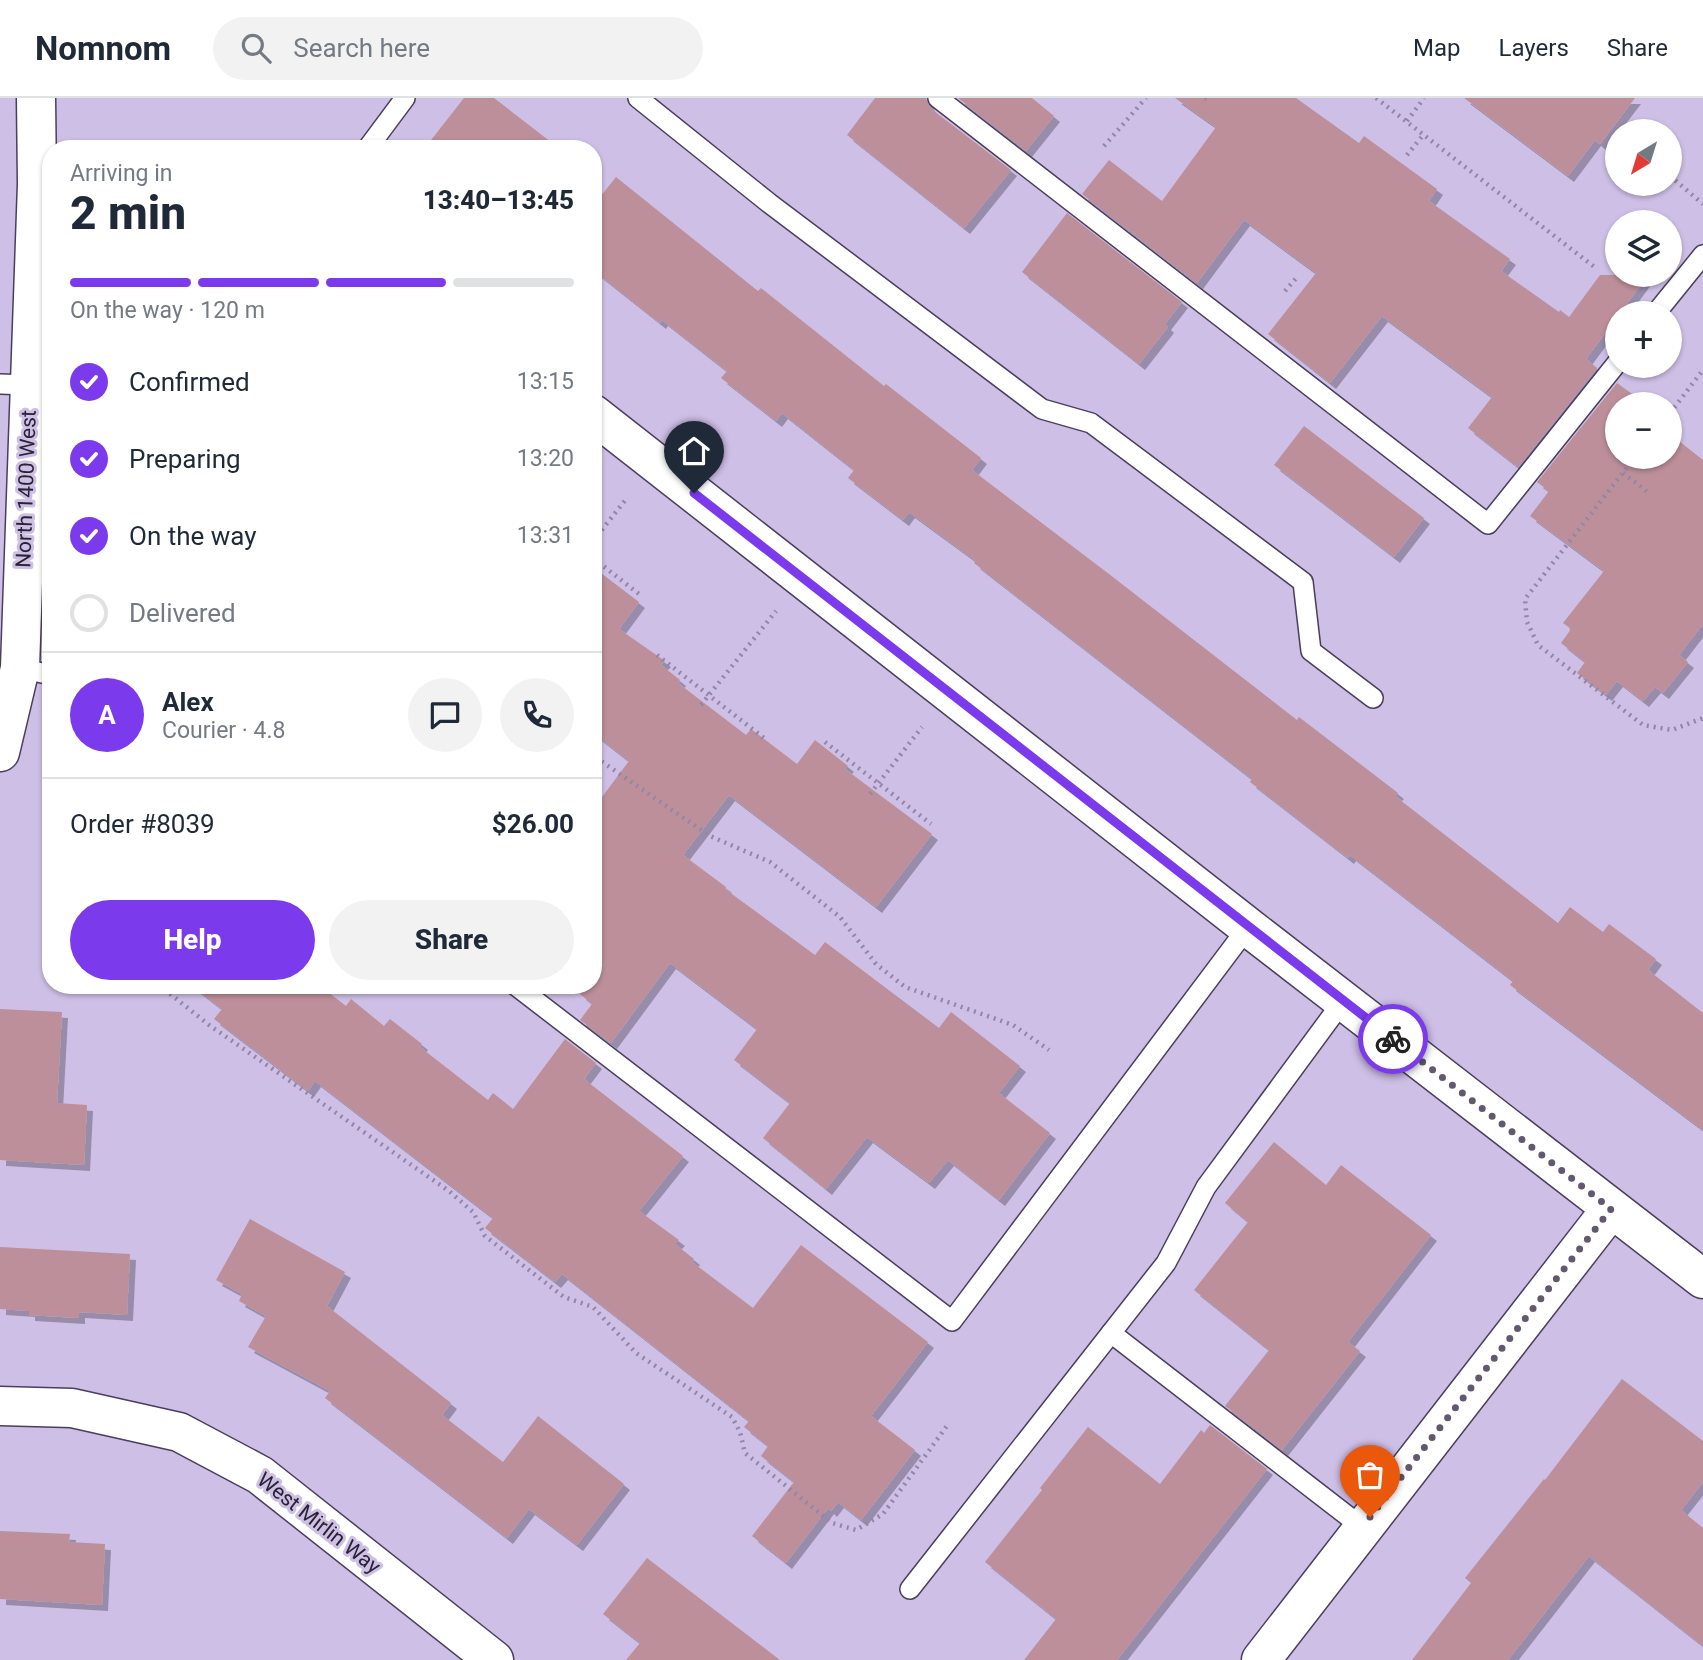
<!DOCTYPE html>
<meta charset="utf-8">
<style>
body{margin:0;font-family:Roboto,sans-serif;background:#f2f2f3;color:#1f2937;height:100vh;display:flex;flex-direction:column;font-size:26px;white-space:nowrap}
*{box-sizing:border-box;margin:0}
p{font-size:23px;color:#747a83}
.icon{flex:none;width:38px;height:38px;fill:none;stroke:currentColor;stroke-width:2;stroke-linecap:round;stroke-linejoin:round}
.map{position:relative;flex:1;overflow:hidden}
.panel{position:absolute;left:42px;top:42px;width:560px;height:854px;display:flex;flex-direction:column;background:#fff;border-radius:28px;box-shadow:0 2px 5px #0004}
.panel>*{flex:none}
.needle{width:46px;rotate:218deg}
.controls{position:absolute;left:1605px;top:21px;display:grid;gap:14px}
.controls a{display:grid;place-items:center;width:77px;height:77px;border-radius:50%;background:#fff;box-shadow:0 2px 5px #0004;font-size:35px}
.pin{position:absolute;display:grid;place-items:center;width:60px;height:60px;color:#fff;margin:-72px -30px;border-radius:50% 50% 50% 0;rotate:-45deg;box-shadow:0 0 7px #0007}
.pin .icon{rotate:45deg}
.courier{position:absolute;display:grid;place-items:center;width:70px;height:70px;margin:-35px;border:5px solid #7c3aed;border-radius:50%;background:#fff;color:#222;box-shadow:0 2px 9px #0007}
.overview em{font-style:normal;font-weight:800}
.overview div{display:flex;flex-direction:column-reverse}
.overview{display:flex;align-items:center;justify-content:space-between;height:119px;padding:0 28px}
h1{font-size:46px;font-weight:800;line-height:52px}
.bar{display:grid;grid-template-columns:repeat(4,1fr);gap:10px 7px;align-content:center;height:84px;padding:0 28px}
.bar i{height:9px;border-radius:5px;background:#e0e1e3}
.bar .on{background:#7c3aed}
.bar p{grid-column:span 4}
.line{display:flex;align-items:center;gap:18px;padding:0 28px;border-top:2px solid #e0e1e3}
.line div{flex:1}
.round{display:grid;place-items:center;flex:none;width:74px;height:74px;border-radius:37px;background:#f2f2f3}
ol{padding:0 28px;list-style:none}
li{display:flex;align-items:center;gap:21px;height:77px}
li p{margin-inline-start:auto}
li .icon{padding:7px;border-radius:50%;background:#7c3aed;color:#fff;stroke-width:4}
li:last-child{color:#747a83}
li i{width:38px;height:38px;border:4px solid #e0e1e3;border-radius:50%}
.button{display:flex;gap:14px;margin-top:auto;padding:14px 28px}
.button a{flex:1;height:80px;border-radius:42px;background:#7c3aed;color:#fff;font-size:28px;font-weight:800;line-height:80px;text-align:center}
.button a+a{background:#f2f2f3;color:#1f2937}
header{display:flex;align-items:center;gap:42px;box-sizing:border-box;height:98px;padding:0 35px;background:#fff;border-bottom:2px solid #e0e1e3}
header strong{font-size:33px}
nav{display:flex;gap:38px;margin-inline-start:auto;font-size:24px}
.search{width:490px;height:63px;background:#f2f2f3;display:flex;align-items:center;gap:18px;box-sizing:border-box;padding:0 24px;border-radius:38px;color:#747a83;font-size:26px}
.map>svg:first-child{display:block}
</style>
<header>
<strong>Nomnom</strong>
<div class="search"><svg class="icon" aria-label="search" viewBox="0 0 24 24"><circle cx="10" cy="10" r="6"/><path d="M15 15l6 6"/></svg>Search here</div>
<nav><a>Map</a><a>Layers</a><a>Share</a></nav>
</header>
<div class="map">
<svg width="1703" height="1562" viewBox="0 0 1703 1562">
<defs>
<filter id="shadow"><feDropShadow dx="6" dy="6" stdDeviation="0" flood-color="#0004"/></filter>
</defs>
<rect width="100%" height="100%" fill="#cebfe6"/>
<!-- building -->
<g fill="#bd8f9a" filter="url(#shadow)">
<path d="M 464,0 L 494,0 L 560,51 L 424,51 Z"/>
<path d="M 875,0 L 926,0 L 930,10 L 1011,72 L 964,130 L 847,37 Z"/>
<path d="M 958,0 L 1032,0 L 1054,18 L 1026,53 Z"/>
<path d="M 1175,0 L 1296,0 L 1359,45 L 1364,38 L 1437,91 L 1429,103 L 1510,161 L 1501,173 L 1559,214 L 1560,212 L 1569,219 L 1600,177 L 1648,177 L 1620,215 L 1617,215 L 1617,219 L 1586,261 L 1597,270 L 1518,369 L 1468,330 L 1492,299 L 1382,218 L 1330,285 L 1268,236 L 1316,175 L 1244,122 L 1197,185 L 1082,96 L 1109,62 L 1162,103 L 1216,29 Z"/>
<path d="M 1464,0 L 1635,0 L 1600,46 L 1595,42 L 1568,78 Z"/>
<path d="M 616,79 L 758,193 L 761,190 L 884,288 L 886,286 L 981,360 L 972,372 L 1109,476 L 1297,622 L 1299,619 L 1398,695 L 1395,698 L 1558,825 L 1570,809 L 1603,834 L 1609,826 L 1656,861 L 1648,872 L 1703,915 L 1703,1032 L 1510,887 L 1513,883 L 1350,757 L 1348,760 L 1250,684 L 1252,681 L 974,465 L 976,463 L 909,414 L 903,422 L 848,380 L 854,372 L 782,315 L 776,323 L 721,280 L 727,273 L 662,222 L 660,225 L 593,172 L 593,108 Z"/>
<path d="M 1067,115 L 1182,204 L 1165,226 L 1168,229 L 1139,266 L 1022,174 Z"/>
<path d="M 1617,285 L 1646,306 L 1617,306 L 1617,359 L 1670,359 L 1670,336 L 1703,362 L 1703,526 L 1679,557 L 1688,564 L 1663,595 L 1655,589 L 1643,603 L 1617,583 L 1606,597 L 1577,575 L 1585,564 L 1561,545 L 1571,531 L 1563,525 L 1604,473 L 1530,418 L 1549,393 L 1537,384 Z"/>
<path d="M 1304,328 L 1424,420 L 1394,459 L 1274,367 Z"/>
<path d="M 593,469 L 639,504 L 619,531 L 665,563 L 661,567 L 680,582 L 678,585 L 746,637 L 751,631 L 797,666 L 815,642 L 848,668 L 845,671 L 932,736 L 876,809 L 729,697 L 683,757 L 726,789 L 725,791 L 815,857 L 825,844 L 939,930 L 951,914 L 1020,968 L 999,995 L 1050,1035 L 999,1102 L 948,1062 L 929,1085 L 867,1039 L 826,1091 L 763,1040 L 790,1005 L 734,962 L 757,931 L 670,865 L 611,945 L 580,922 L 592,906 L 580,896 L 587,887 L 593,887 L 593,711 L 629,663 L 593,635 Z"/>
<path d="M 191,887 L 319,887 L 346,908 L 351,901 L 384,928 L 390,921 L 422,946 L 420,949 L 488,1002 L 493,995 L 513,1011 L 565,941 L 596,965 L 584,981 L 683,1058 L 639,1113 L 679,1142 L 675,1146 L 694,1161 L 692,1164 L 753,1210 L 801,1147 L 928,1244 L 871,1318 L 915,1352 L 861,1422 L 838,1404 L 831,1413 L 828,1410 L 786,1465 L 752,1438 L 794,1384 L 761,1358 L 768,1348 L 744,1329 L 749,1323 L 562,1176 L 555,1184 L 485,1130 L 493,1120 L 315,983 L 308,993 L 214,921 L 222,911 Z"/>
<path d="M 0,911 L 62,914 L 57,1005 L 87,1007 L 84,1067 L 0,1062 Z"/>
<path d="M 1274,1044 L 1326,1087 L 1341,1067 L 1431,1137 L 1348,1244 L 1360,1253 L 1282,1352 L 1225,1308 L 1269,1252 L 1194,1192 L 1248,1124 L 1225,1105 Z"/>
<path d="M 250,1121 L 345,1174 L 327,1208 L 451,1305 L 442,1317 L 503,1364 L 538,1318 L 624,1386 L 577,1447 L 529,1411 L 507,1440 L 325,1300 L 330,1293 L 248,1249 L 266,1218 L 239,1203 L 242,1196 L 216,1182 Z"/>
<path d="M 0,1149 L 130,1156 L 127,1217 L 79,1214 L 79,1220 L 29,1217 L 29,1213 L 0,1211 Z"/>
<path d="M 1622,1281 L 1703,1343 L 1703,1384 L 1681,1412 L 1703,1430 L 1703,1548 L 1589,1458 L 1508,1562 L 1412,1562 L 1471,1485 L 1465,1480 L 1544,1381 L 1545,1382 Z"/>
<path d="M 1210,1327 L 1267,1371 L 1117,1562 L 1024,1562 L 1056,1521 L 985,1464 L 1042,1392 L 1040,1390 L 1088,1329 L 1160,1386 L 1201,1332 L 1204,1335 Z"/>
<path d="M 0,1433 L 70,1436 L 69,1444 L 105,1446 L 102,1507 L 0,1501 Z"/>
<path d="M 647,1460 L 780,1562 L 626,1562 L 640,1545 L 603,1516 Z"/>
</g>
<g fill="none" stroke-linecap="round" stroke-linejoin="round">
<defs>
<g id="service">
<path d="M 638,0 L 769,105 L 1042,311 L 1091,325 L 1303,484 L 1311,553 L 1373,600"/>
<path d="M 938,0 L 1488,426 L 1617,265"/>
<path d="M 367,51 L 405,0"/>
<path d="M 1656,215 L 1703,157"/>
<path d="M 0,286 L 29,287"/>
<path d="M 20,570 L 51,577"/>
<path d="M 515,887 L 952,1223 L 1248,829"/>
<path d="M 1111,1235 L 1362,1429"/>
<path d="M 910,1491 L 1166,1165 L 1206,1089 L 1343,903"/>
</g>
<g id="minor">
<path d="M 593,316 L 1248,829 L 1703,1181"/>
<path d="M 0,654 L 20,570 L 37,86 L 36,0"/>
<path d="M 0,1308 L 72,1310 L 179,1334 L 260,1377 L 494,1562"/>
<path d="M 1261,1562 L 1611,1111"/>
</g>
</defs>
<!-- service casing -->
<use href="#service" stroke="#4b3d5e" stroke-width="22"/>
<!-- minor casing -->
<use href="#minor" stroke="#4b3d5e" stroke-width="41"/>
<!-- path -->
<g stroke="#9286a5" stroke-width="4.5" stroke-dasharray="2 5" stroke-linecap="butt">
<path d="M 1205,0 L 1208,2"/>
<path d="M 1376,0 L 1597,171"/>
<path d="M 1407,23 L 1424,0"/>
<path d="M 1104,48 L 1146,0"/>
<path d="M 1407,57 L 1424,36"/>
<path d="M 1670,78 L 1703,106"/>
<path d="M 1285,193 L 1298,178"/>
<path d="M 1670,315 L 1703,272"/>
<path d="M 1635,359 L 1525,501 L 1527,524 L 1538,547 L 1643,627 L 1672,632 L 1703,620"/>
<path d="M 1623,375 L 1648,394"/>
<path d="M 593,443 L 627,400"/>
<path d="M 593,460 L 639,496"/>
<path d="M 657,557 L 764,640"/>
<path d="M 701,607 L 776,513"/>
<path d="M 825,644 L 931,726"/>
<path d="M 593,653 L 598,661 L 710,738 L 770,764 L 840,819 L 876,866 L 905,889 L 1013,927 L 1049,952"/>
<path d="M 870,696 L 922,629"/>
<path d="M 159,887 L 209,927 L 449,1093 L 473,1114 L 485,1138 L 564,1199 L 593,1209 L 636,1255 L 732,1319 L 740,1334 L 745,1355 L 832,1425 L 856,1432 L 883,1416 L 949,1325"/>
</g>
<!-- service -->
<use href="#service" stroke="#fff" stroke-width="19"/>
<!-- minor -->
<use href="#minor" stroke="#fff" stroke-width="38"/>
</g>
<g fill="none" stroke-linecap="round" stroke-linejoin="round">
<!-- done -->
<path stroke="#625970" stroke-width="7" stroke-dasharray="0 12.6" d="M 1370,1419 L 1611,1111 L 1393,941"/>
<!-- route -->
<path stroke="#7c3aed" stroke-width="9" d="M 694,395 L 1393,941"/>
</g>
<g text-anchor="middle" stroke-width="6" stroke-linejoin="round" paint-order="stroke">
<!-- street labels -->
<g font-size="21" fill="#282231" stroke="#cebfe6">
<text transform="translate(26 391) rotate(-88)" y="7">North 1400 West</text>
<text transform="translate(319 1425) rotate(38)" y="7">West Mirlin Way</text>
</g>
</g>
</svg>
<div class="controls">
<a><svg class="needle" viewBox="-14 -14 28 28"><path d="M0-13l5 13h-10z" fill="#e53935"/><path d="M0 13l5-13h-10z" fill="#747a83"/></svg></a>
<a><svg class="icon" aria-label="layers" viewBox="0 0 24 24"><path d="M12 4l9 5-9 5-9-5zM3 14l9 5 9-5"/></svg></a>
<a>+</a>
<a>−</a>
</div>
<div class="pin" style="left:1370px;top:1419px;background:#ea580c"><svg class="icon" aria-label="bag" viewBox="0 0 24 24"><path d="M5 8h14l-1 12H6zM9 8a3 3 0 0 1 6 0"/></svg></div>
<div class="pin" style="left:694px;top:395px;background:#1f2937"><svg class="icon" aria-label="home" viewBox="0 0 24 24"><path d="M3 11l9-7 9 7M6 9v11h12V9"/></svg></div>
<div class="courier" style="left:1393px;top:941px"><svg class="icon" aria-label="bike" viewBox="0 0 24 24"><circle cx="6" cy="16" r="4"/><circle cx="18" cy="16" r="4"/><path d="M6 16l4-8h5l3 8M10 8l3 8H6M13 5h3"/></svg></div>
<section class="panel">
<div class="overview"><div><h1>2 min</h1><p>Arriving in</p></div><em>13:40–13:45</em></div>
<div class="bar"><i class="on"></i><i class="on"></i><i class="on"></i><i></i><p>On the way · 120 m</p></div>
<ol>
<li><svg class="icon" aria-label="check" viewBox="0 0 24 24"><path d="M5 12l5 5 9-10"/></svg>Confirmed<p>13:15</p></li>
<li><svg class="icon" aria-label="check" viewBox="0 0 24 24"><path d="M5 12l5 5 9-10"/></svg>Preparing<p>13:20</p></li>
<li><svg class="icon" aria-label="check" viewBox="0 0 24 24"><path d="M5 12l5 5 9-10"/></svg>On the way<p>13:31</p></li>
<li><i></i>Delivered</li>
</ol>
<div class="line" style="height:126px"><b class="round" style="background:#7c3aed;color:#fff">A</b><div><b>Alex</b><p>Courier · 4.8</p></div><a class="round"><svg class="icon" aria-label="chat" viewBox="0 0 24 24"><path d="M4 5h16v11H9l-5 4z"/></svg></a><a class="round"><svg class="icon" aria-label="phone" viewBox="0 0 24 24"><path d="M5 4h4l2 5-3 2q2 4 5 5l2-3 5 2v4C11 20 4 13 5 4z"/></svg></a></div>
<div class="line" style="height:91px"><div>Order #8039</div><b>$26.00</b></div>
<div class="button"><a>Help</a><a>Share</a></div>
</section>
</div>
